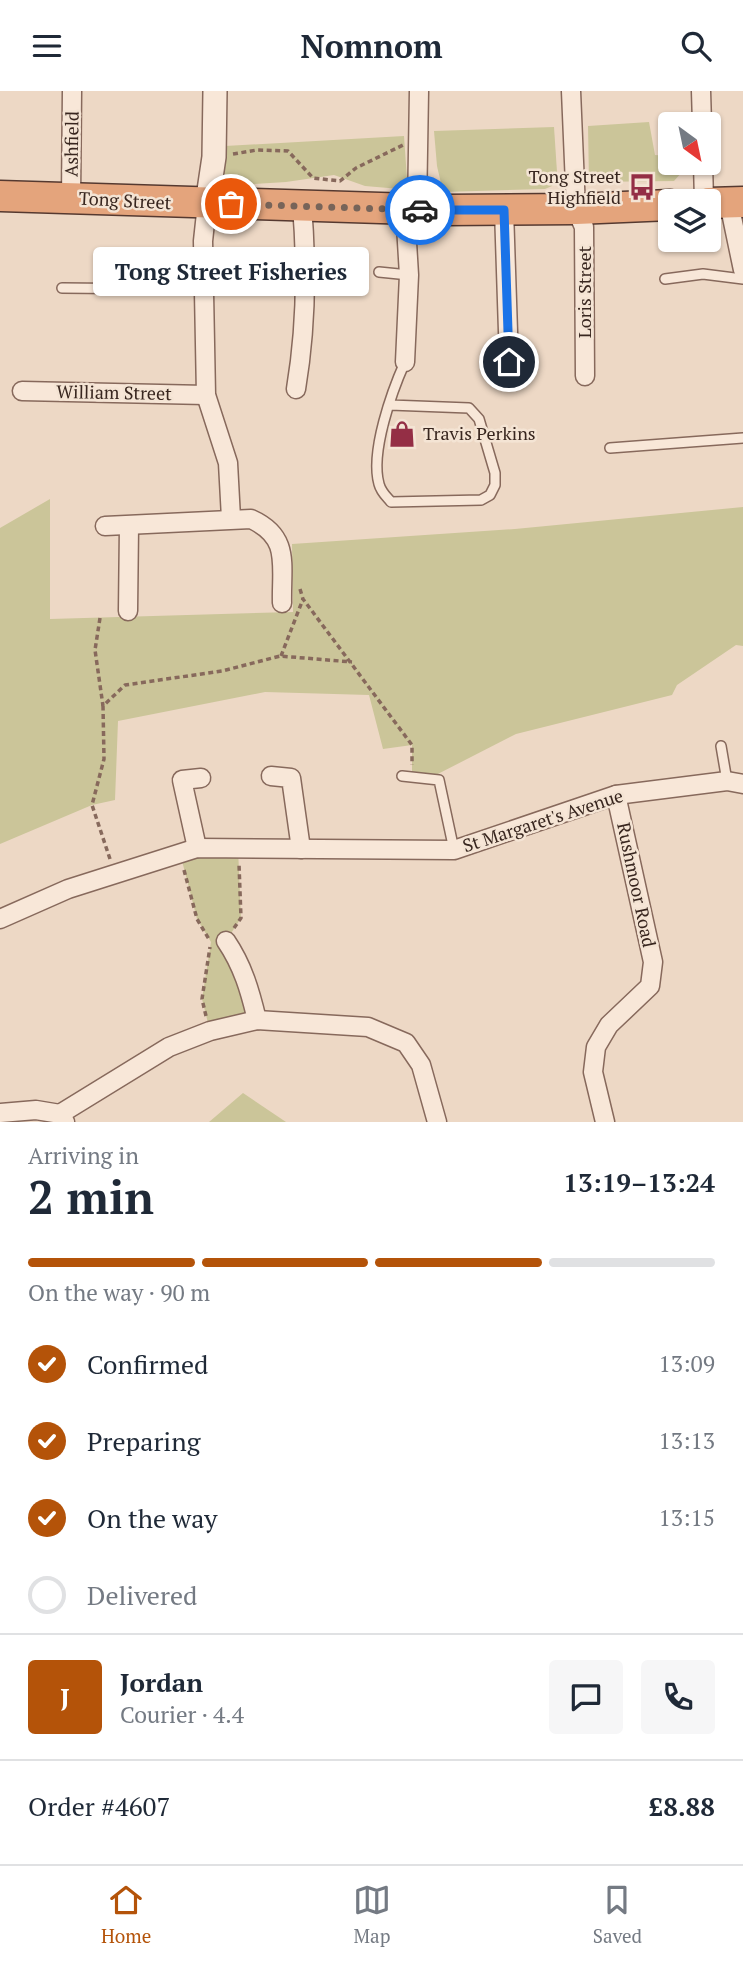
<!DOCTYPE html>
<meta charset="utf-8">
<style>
body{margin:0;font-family:"PT Serif",serif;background:#f6f6f7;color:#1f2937;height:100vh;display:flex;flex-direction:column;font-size:26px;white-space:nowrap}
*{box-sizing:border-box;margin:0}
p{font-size:23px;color:#747a83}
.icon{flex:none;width:38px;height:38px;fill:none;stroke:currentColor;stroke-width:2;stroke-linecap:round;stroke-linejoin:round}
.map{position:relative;height:1031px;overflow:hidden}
.drawer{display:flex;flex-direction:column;background:#fff;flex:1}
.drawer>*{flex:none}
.needle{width:46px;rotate:147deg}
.tools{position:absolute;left:658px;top:21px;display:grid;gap:14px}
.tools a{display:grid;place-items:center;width:63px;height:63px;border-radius:7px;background:#fff;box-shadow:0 2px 5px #0004;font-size:35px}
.pin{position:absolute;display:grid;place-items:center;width:60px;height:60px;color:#fff;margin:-30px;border:4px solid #fff;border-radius:50%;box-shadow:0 2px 7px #0007}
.courier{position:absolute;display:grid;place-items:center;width:70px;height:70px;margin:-35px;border:5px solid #1a73e8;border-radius:50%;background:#fff;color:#222;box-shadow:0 2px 9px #0007}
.bubble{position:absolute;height:49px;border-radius:7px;background:#fff;box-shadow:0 2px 5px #0004;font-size:23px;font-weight:700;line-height:49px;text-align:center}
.summary em{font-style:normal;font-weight:700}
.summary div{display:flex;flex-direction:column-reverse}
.summary{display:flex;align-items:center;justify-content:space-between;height:119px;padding:0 28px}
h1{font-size:46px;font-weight:700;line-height:52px}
.bar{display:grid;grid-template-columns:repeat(4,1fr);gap:10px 7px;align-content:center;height:84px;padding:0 28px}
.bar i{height:9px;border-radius:5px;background:#e0e1e3}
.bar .active{background:#b45309}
.bar p{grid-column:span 4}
.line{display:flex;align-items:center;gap:18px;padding:0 28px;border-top:2px solid #e0e1e3}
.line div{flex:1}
.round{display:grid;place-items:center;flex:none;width:74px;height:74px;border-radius:7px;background:#f6f6f7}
ol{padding:0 28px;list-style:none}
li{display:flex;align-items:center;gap:21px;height:77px}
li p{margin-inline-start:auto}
li .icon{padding:7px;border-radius:50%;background:#b45309;color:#fff;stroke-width:4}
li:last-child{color:#747a83}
li i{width:38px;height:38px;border:4px solid #e0e1e3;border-radius:50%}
header{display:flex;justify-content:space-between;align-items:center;height:91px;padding:0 28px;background:#fff;font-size:32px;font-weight:700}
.menu{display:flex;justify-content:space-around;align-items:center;height:98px;border-top:2px solid #e0e1e3;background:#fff;font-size:19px;color:#747a83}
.menu a{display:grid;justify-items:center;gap:4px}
.menu .active{color:#b45309}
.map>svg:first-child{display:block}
</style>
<header><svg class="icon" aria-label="menu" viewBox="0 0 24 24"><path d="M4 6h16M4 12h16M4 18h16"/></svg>Nomnom<svg class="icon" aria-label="search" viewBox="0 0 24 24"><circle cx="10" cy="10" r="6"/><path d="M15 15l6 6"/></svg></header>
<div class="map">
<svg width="743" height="1031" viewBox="0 0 743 1031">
<rect width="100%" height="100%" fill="#edd8c5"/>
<!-- green -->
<g fill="#cbc599">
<path d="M 649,31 L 655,64 L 670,65 L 670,72 L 682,72 L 682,81 L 674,90 L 589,91 L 588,35 Z"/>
<path d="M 554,36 L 557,81 L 552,95 L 545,98 L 443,101 L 437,75 L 434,40 Z"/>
<path d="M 404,45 L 407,88 L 400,98 L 365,95 L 334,84 L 286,91 L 240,94 L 224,86 L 225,55 Z"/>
<path d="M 50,408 L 50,528 L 293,521 L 292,453 L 515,438 L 743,416 L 743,555 L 736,554 L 677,594 L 672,604 L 516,643 L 428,688 L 412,686 L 412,654 L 383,658 L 369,604 L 265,601 L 118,630 L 115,709 L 92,714 L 0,753 L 0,437 Z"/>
<path d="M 238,757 L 241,827 L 226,850 L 257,929 L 210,940 L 202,908 L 211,851 L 197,828 L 180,762 Z"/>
<path d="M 243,1002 L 286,1031 L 209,1031 Z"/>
</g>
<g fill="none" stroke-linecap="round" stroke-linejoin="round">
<defs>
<g id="service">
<path d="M 379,181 L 409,184"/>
<path d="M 665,188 L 703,183 L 743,188"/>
<path d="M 62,197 L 161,198 L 205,196"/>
<path d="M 390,314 L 469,317 L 479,328 L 495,382 L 495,394 L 490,404 L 481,409 L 391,411 C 386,405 381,401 379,393 C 370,361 392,300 405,271"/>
<path d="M 610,357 L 743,347"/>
<path d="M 721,655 L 727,690"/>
<path d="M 402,685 L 439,689 L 454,759"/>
</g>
<g id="minor">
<path d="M 571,0 L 576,118 L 584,136 L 585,285"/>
<path d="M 701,0 L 702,33"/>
<path d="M 703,72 L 704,110"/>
<path d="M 71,107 L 72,0"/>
<path d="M 729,112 L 743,179"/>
<path d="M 207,113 L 203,150 L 206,304 L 228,372 L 231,427"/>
<path d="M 405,118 L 409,184 L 405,271"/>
<path d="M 417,119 L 419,0"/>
<path d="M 504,119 L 509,271"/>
<path d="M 296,298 C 306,238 307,175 302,115"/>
<path d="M 22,300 L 206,304"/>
<path d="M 105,435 L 251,428 C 291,446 281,474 282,512"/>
<path d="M 128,520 L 129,435"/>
<path d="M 271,685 L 291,687 L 301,758"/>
<path d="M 197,757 L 182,689 L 201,687"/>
<path d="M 0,828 L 68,798 L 197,757 L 454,759 L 616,704 L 727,690 L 743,693"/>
<path d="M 226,850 C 243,875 250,900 257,929"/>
<path d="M 0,1022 L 36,1019 L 60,1023 L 65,1031"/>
<path d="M 60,1023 L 169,956 L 210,940 L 257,929 L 368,936 L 406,952 L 421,974 L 437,1031"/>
<path d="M 605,1031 L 593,981 L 596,956 L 609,934 L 650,895 L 653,871 L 616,704"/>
</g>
<path id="tertiary" d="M 207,113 L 214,66 L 215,0"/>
<g id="trunk">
<path d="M 0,105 L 444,119 L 576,118 L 670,114"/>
<path d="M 709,112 L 743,111"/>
</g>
</defs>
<!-- service casing -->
<use href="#service" stroke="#87695c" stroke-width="12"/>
<!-- minor casing -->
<use href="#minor" stroke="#87695c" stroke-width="21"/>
<!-- tertiary casing -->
<use href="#tertiary" stroke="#87695c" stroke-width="26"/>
<!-- trunk casing -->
<use href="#trunk" stroke="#553930" stroke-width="33"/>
<!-- path -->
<g stroke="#87695c" stroke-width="3.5" stroke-dasharray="5 3.5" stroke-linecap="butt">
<path d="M 233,63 L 257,59 L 288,60 L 313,87 L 340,90 L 356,77 L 403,54"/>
<path d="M 300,498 L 303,508 L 412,654 L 412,674"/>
<path d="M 100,527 L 95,559 L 103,615"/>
<path d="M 281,565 L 303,508"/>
<path d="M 110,768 L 92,714 L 104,668 L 103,615 L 125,594 L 222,580 L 280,565 L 352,571"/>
<path d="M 184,779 L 197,828 L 210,850"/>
<path d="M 234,837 L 241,827 L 239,773"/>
<path d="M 206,925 L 202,908 L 210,856"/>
</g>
<!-- service -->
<use href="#service" stroke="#f8e7d8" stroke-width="9"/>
<!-- minor -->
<use href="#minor" stroke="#f8e7d8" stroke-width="18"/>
<!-- tertiary -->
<use href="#tertiary" stroke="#f8e7d8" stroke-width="23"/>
<!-- trunk -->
<use href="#trunk" stroke="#e4a47c" stroke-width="30"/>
</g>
<!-- trees -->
<circle fill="#988f6e" cx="173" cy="172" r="6"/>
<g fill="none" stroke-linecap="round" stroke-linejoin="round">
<!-- done -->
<path stroke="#776459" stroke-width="7" stroke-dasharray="0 12.6" d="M 231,113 L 420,119"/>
<!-- route -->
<path stroke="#1a73e8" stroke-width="9" d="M 420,119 L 504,119 L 509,271"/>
</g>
<!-- icons -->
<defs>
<symbol id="bus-bare" viewBox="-9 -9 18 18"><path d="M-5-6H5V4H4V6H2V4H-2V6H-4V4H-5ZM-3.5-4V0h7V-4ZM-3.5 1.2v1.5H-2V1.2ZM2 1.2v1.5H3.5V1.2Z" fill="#942e45" stroke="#f4e4d4" stroke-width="2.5" paint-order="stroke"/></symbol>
<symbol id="shop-bare" viewBox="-9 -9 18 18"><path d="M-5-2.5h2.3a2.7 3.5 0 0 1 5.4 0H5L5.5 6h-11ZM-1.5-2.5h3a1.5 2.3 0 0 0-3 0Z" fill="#942e45" stroke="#f4e4d4" stroke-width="2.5" paint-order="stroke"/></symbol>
</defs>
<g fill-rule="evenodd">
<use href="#bus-bare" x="623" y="77" width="38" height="38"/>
<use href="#shop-bare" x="383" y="324" width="38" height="38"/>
</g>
<g text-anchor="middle" stroke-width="5" stroke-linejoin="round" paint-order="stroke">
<!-- street labels -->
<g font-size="18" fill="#38261f" stroke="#f4e4d4">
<text transform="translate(72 53) rotate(-89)" y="6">Ashfield</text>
<text transform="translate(125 110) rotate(3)" y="6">Tong Street</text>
<text transform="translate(585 201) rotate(-90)" y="6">Loris Street</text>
<text transform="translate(114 302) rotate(1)" y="6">William Street</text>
<text transform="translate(543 730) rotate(-18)" y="6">St Margaret's Avenue</text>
<text transform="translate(636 794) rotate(78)" y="6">Rushmoor Road</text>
</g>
<!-- poi labels -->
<g font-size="18" fill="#38261f" stroke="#f4e4d4" text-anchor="end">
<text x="621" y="92">Tong Street<tspan x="621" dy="21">Highfield</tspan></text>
<text x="423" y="349" text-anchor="start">Travis Perkins</text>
</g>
</g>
</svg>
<div class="tools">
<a><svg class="needle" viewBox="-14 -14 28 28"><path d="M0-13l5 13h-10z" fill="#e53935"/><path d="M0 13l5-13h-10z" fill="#747a83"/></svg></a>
<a><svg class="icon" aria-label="layers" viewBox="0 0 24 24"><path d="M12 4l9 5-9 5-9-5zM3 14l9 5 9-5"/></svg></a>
</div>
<div class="pin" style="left:231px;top:113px;background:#ea580c"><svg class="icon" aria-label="bag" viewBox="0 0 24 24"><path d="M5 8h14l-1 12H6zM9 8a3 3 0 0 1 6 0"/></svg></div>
<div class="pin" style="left:509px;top:271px;background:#1f2937"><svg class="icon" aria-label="home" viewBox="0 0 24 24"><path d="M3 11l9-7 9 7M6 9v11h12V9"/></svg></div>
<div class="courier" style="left:420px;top:119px"><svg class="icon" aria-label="car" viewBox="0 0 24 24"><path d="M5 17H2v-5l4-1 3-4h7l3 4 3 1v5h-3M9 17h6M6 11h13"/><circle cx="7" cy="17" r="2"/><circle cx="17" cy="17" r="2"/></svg></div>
<div class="bubble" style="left:93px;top:156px;width:276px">Tong Street Fisheries</div>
</div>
<section class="drawer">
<div class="summary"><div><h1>2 min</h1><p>Arriving in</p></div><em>13:19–13:24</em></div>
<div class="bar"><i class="active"></i><i class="active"></i><i class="active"></i><i></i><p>On the way · 90 m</p></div>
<ol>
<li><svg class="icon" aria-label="check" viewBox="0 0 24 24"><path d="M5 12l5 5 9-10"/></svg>Confirmed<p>13:09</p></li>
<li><svg class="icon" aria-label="check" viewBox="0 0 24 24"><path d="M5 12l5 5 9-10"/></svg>Preparing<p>13:13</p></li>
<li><svg class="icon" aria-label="check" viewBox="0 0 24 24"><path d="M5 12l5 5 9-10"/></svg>On the way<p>13:15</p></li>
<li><i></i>Delivered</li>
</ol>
<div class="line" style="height:126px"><b class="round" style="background:#b45309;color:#fff">J</b><div><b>Jordan</b><p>Courier · 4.4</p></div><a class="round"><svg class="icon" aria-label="chat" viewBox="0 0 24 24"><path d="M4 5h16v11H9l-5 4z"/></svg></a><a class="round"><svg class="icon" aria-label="phone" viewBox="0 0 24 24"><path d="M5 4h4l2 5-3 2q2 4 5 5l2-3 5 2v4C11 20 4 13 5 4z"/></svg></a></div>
<div class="line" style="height:91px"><div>Order #4607</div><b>£8.88</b></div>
</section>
<nav class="menu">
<a class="active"><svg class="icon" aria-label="home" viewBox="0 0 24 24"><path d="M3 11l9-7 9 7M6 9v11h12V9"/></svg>Home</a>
<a><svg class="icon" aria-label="map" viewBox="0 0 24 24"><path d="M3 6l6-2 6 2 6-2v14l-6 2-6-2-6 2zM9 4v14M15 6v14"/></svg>Map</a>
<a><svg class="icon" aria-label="saved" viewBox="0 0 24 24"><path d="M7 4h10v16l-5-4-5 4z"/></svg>Saved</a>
</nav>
